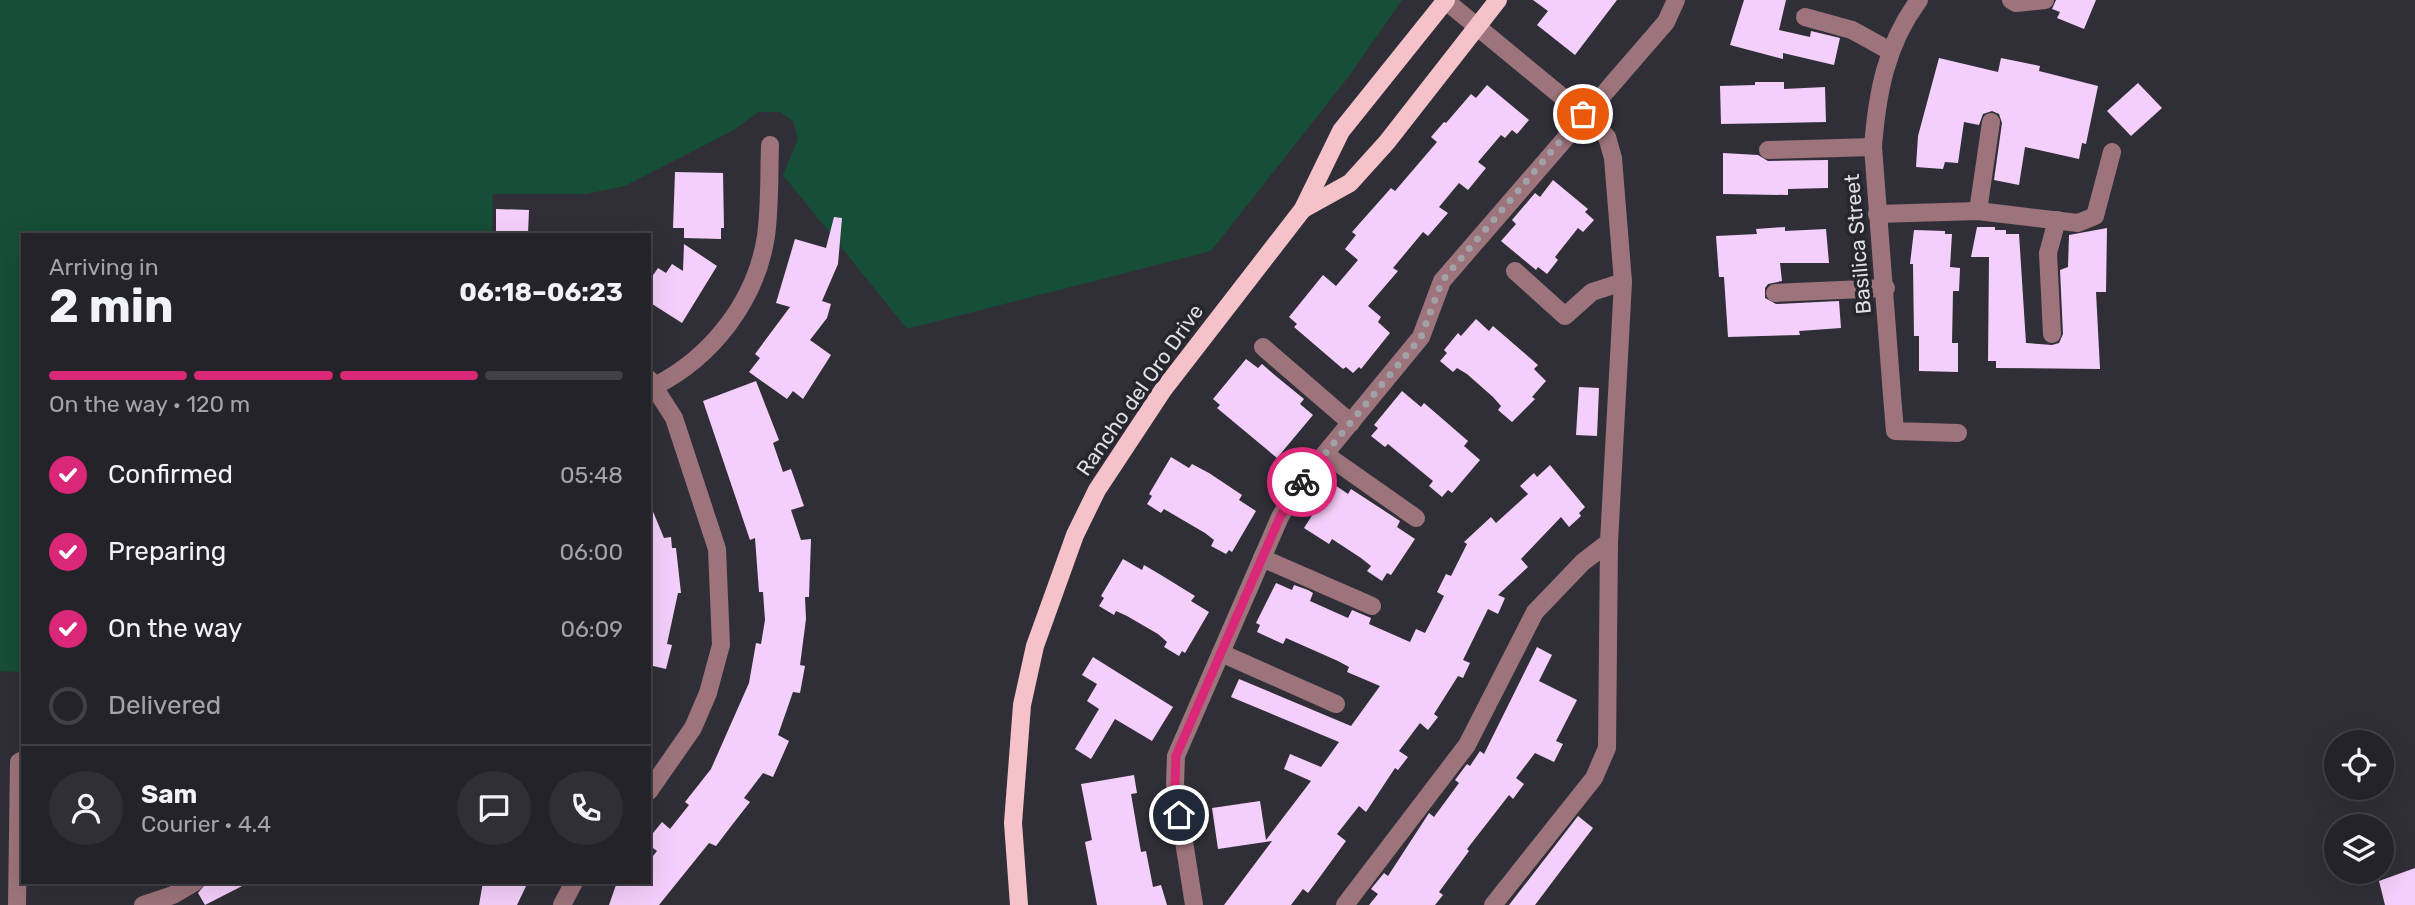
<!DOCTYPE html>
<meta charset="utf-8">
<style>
body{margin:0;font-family:Rubik,sans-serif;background:#302f36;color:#f1f3f6;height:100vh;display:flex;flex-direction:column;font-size:26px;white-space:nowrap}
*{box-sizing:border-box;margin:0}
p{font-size:23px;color:#a3a4a8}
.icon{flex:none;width:38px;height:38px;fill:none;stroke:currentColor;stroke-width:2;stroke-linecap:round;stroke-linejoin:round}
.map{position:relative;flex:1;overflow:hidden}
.sheet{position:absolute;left:21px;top:233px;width:630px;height:651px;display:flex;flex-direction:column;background:#24232a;border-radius:0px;box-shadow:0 7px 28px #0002,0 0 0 2px #414047}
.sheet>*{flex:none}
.buttons{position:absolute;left:2324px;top:730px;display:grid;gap:14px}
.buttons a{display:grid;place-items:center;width:70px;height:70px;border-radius:50%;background:#24232a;box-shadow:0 7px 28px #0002,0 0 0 2px #414047;font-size:35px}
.pin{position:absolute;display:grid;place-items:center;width:60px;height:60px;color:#fff;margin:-30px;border:4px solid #fff;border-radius:50%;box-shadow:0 2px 7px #0007}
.courier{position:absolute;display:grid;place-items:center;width:70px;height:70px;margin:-35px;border:5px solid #db2777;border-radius:50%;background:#fff;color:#222;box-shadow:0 2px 9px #0007}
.head em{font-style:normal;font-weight:700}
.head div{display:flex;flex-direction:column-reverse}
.head{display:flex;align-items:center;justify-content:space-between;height:119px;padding:0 28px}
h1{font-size:46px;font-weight:700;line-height:52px}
.bar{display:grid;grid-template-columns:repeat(4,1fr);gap:10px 7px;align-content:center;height:84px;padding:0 28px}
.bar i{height:9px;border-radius:5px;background:#414047}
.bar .current{background:#db2777}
.bar p{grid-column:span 4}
.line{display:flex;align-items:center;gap:18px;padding:0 28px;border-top:2px solid #414047}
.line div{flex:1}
.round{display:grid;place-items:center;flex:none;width:74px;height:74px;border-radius:37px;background:#302f36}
ol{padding:0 28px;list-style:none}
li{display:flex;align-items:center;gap:21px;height:77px}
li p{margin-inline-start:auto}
li .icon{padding:7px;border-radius:50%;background:#db2777;color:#fff;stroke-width:4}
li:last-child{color:#a3a4a8}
li i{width:38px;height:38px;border:4px solid #414047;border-radius:50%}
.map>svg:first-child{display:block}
</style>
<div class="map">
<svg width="2415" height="905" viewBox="0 0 2415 905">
<rect width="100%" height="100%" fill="#302f38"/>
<!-- green -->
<path fill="#164e37" d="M 0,0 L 1402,0 L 1349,76 L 1211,251 L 907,329 L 783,175 L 798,139 L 793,121 L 780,112 L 758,112 L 734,130 L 625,186 L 586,194 L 493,194 L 492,234 L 23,234 L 23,672 L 0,671 Z"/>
<!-- building -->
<g fill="#f5cffb">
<path d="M 1533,0 L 1617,0 L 1575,55 L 1537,25 L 1548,11 Z"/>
<path d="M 1744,0 L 1786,0 L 1779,30 L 1810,37 L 1811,31 L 1840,38 L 1834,65 L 1783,53 L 1783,59 L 1730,45 Z"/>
<path d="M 2056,0 L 2096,0 L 2084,29 L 2057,18 L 2060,12 L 2052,9 Z"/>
<path d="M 1939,58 L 1998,72 L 2001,58 L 2040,66 L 2039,71 L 2098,86 L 2086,144 L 2082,143 L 2079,159 L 2025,147 L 2019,185 L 1994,180 L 2002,123 L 1999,114 L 1992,111 L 1983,114 L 1979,125 L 1964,122 L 1958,163 L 1945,162 L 1943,169 L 1916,167 L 1918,136 Z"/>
<path d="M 1755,82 L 1784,82 L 1784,89 L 1825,87 L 1826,122 L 1721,124 L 1720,86 L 1755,85 Z"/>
<path d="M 2138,83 L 2162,108 L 2131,136 L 2107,111 Z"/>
<path d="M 1487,85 L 1529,120 L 1517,134 L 1512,130 L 1505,138 L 1501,135 L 1478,162 L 1486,168 L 1468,190 L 1459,183 L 1439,207 L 1448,213 L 1428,236 L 1423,232 L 1393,268 L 1398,271 L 1368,306 L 1381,317 L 1378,322 L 1390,333 L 1361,369 L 1359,367 L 1353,373 L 1346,367 L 1343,369 L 1294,327 L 1297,324 L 1289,317 L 1323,275 L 1336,286 L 1358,260 L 1345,249 L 1356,235 L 1352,232 L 1391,188 L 1395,191 L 1437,142 L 1431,137 L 1444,122 L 1446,123 L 1471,94 L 1476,98 Z"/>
<path d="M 1723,153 L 1758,155 L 1768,161 L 1828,160 L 1828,188 L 1788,189 L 1788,195 L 1723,194 Z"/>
<path d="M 675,172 L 723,173 L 724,228 L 721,228 L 721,239 L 684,238 L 684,228 L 673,228 Z"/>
<path d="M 1553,180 L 1588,209 L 1585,212 L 1594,220 L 1583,232 L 1578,228 L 1555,257 L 1558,260 L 1547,274 L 1538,267 L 1536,270 L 1501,241 L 1516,224 L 1512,220 L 1535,193 L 1540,197 Z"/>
<path d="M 496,209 L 529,210 L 528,234 L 496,234 Z"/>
<path d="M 834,217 L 842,218 L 838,264 L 822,301 L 831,304 L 827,318 L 810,340 L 831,355 L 803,399 L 793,391 L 787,399 L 749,372 L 760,358 L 755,354 L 790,307 L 776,303 L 795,239 L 826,248 Z"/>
<path d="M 1785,227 L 1785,231 L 1826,229 L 1829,263 L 1780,263 L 1782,281 L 1768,284 L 1765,288 L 1765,298 L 1776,304 L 1839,301 L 1841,328 L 1799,331 L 1800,335 L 1728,337 L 1724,277 L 1719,277 L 1716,236 L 1757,234 L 1756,229 Z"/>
<path d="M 1977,227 L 1995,227 L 1995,230 L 2006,230 L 2006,234 L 2019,234 L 2026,343 L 2052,345 L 2059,343 L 2063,334 L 2060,270 L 2068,267 L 2069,235 L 2107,228 L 2106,292 L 2096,292 L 2100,369 L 1996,368 L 1996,361 L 1988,361 L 1989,257 L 1971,257 Z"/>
<path d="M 1914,230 L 1945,231 L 1945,234 L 1952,234 L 1950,267 L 1960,268 L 1959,291 L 1953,291 L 1952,343 L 1958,343 L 1958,372 L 1919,371 L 1919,336 L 1914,336 L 1913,264 L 1910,264 Z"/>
<path d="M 684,244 L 717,266 L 682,323 L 649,302 L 649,281 L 658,268 L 666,273 L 672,264 L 683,271 Z"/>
<path d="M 1476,319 L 1489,331 L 1493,326 L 1538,365 L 1534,369 L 1546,381 L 1532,397 L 1535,399 L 1512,422 L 1498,410 L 1501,406 L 1493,397 L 1467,374 L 1457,368 L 1453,372 L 1440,361 L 1447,353 L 1444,350 L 1458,333 L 1461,336 Z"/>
<path d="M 1246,359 L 1258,368 L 1262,364 L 1277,377 L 1304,399 L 1300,404 L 1313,415 L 1277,458 L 1217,408 L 1220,405 L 1213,399 Z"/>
<path d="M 756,381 L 779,440 L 773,443 L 783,472 L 791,469 L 804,506 L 791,510 L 801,540 L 811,539 L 809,597 L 805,597 L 806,619 L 800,665 L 805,666 L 800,693 L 793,692 L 778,735 L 789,741 L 773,777 L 763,773 L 744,798 L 750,802 L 732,825 L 716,846 L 709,843 L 659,905 L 609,905 L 617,882 L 649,882 L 649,861 L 657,851 L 649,845 L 649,838 L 662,822 L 670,829 L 689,805 L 685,802 L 711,769 L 749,683 L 756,643 L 761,644 L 765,620 L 763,592 L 759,592 L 755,538 L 750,540 L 703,401 Z"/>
<path d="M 1579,387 L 1599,388 L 1597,436 L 1576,435 Z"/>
<path d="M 1402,391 L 1421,407 L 1424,403 L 1438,415 L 1468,441 L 1464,446 L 1480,460 L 1452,493 L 1448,490 L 1442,497 L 1429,486 L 1433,481 L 1388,444 L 1385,447 L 1371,436 L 1378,428 L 1374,425 Z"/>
<path d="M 1171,457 L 1189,468 L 1192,464 L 1209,473 L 1242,495 L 1239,500 L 1256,511 L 1232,552 L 1229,550 L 1226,554 L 1211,546 L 1214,540 L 1205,533 L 1164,509 L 1161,513 L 1147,504 L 1152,496 L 1149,494 Z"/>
<path d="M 1550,465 L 1585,507 L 1579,513 L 1581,516 L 1569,527 L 1561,517 L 1521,559 L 1528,567 L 1498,595 L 1505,598 L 1498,614 L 1488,609 L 1463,660 L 1470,663 L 1463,678 L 1458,676 L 1434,714 L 1438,717 L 1428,730 L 1420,723 L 1399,751 L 1408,757 L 1398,770 L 1395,768 L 1366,812 L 1359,806 L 1337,834 L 1346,841 L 1322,874 L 1308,893 L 1303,889 L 1291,905 L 1224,905 L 1272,841 L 1218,849 L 1212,808 L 1260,801 L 1266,840 L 1311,781 L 1284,769 L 1290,754 L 1321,767 L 1339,742 L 1231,697 L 1239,679 L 1351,726 L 1380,686 L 1347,672 L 1349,667 L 1338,661 L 1286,638 L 1283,644 L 1257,632 L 1260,625 L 1256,623 L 1276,583 L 1292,590 L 1294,585 L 1308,590 L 1313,593 L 1310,601 L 1348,618 L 1352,610 L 1371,618 L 1369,624 L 1410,642 L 1416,629 L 1425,633 L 1444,596 L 1437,592 L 1446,574 L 1451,576 L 1467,544 L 1464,542 L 1491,517 L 1496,523 L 1528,494 L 1520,486 L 1534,473 L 1537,477 Z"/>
<path d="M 1329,481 L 1348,494 L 1351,489 L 1400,521 L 1397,527 L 1415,539 L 1391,575 L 1387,573 L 1382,581 L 1367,571 L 1371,566 L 1361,558 L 1332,539 L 1329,544 L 1304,528 L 1313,514 L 1309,511 Z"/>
<path d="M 649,502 L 664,538 L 671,537 L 672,548 L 676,548 L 681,593 L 678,593 L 667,644 L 672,645 L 666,669 L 649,665 Z"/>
<path d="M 1123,559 L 1142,570 L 1144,565 L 1161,575 L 1195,596 L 1191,601 L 1209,612 L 1185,653 L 1182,651 L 1179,656 L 1164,647 L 1167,642 L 1158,634 L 1127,616 L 1116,611 L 1114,615 L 1099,606 L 1104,598 L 1101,596 Z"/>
<path d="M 1537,647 L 1552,655 L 1539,681 L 1577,700 L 1556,741 L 1563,744 L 1554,762 L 1535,753 L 1516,778 L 1524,784 L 1513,799 L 1509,795 L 1467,849 L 1469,851 L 1439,892 L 1443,895 L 1435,905 L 1369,905 L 1378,894 L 1371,889 L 1384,873 L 1388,876 L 1429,813 L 1434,817 L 1459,783 L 1455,780 L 1467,764 L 1470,766 L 1480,751 L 1484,754 Z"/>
<path d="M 1093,657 L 1173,707 L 1152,741 L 1115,719 L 1091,759 L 1075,749 L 1099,709 L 1087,701 L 1097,684 L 1082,675 Z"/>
<path d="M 1134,775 L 1137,793 L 1131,794 L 1141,852 L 1146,851 L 1153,887 L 1161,885 L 1167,905 L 1097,905 L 1085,842 L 1092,840 L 1081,784 Z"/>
<path d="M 1578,816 L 1593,828 L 1535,905 L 1509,905 Z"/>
<path d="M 2415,868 L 2415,905 L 2385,905 L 2379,881 Z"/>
<path d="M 207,882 L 250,882 L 205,905 L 198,893 Z"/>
<path d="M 483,882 L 528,882 L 517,905 L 479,905 Z"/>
</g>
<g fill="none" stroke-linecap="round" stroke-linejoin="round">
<!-- minor -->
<g stroke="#9d747b" stroke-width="18">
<path d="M 1919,0 C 1886,44 1877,94 1873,147 L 1892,395 L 1895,431 L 1958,433"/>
<path d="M 2011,0 L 2016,3 L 2045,0"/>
<path d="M 1805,17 L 1852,30 L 1890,51"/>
<path d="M 1768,150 L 1873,147"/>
<path d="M 1978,211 L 1991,122"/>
<path d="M 1877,214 L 1978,211 L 2078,223 L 2095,216 L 2112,152"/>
<path d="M 1515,271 L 1565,316 L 1592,292 L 1623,282"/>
<path d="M 1775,293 L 1886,288"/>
<path d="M 2052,334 L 2048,253 L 2057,220"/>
<path d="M 1263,347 L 1351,423"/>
<path d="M 649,379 L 674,418 L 717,549 L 721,645 L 708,693 L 693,728 L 649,791"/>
<path d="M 655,386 C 712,357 756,301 766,236 C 770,207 769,175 770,145"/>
<path d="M 1325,454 L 1416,518"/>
<path d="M 1262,558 L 1372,606"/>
<path d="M 1221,653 L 1336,704"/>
<path d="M 17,905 L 19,762 L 23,760"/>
<path d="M 143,905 L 173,895 L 195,882"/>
<path d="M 562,905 L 574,882"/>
<path d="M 1194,905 L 1175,784 L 1176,756 L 1280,517 L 1300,484 L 1421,337 L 1442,281 L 1666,22 L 1676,0"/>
<path d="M 1345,905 L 1467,745 L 1535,612 L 1583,562 L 1609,542 L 1623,282 L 1613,158 L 1607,137 L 1583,114 L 1446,1"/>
<path d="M 1493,905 L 1594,778 L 1607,748 L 1609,542"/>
</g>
<!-- major -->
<g stroke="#f6c2ca" stroke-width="18">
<path d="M 1303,209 L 1350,183 L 1387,142 L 1498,0"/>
<path d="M 1019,905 L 1013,823 L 1022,705 L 1035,646 L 1075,535 L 1097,490 L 1163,390 L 1303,209 L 1341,131 L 1446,0"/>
</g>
</g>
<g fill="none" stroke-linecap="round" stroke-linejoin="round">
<!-- done -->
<path stroke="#a1a1a7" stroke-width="7" stroke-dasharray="0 12.6" d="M 1302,482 L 1421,337 L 1442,281 L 1583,114"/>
<!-- route -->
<path stroke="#db2777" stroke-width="9" d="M 1179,815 L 1175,784 L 1176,756 L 1280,517 L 1302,482"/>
</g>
<g text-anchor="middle" stroke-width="7" stroke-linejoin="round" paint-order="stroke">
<!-- street labels -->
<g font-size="21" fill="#dedee3" stroke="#26262e">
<text transform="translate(1858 244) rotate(-95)" y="7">Basilica Street</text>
<text transform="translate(1140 390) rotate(-55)" y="7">Rancho del Oro Drive</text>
</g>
</g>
</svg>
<div class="buttons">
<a><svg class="icon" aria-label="locate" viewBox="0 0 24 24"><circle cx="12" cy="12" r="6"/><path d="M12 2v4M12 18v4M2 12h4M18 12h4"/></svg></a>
<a><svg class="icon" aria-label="layers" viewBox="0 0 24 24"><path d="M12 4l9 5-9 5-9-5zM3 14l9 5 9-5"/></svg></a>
</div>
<div class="pin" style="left:1583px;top:114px;background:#ea580c"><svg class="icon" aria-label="bag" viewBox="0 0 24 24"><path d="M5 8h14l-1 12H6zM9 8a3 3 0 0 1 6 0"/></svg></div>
<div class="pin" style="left:1179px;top:815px;background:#1f2937"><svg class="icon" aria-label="home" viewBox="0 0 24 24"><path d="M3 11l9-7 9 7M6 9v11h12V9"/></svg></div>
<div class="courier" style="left:1302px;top:482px"><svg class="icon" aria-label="bike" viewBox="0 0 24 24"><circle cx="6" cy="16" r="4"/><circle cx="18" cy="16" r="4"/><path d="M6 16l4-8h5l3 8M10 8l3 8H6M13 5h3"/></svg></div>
<section class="sheet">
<div class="head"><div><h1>2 min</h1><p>Arriving in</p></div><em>06:18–06:23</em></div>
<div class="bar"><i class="current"></i><i class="current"></i><i class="current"></i><i></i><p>On the way · 120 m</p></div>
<ol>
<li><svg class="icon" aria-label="check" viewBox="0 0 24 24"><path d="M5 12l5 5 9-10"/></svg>Confirmed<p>05:48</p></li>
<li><svg class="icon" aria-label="check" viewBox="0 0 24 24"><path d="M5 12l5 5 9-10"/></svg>Preparing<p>06:00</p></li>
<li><svg class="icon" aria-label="check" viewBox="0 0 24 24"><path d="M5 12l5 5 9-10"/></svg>On the way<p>06:09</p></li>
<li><i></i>Delivered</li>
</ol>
<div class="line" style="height:126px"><a class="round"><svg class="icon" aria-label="person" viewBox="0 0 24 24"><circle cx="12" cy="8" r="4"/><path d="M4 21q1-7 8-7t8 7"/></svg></a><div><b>Sam</b><p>Courier · 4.4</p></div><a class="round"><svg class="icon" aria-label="chat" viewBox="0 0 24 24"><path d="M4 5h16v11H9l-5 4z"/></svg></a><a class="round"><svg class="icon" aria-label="phone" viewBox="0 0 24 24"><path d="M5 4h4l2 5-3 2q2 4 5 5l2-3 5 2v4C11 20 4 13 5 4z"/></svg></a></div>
</section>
</div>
